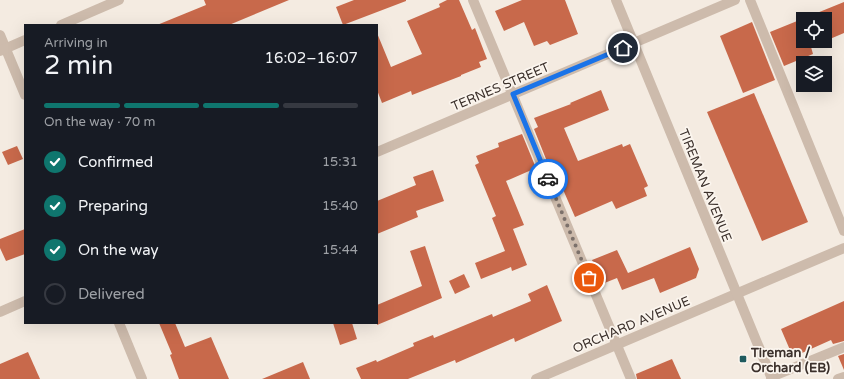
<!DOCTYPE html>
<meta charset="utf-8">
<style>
body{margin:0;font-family:"Varela Round",sans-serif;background:#242831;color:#f1f3f6;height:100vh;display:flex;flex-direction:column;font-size:15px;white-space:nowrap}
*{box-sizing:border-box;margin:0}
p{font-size:13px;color:#9ea1a6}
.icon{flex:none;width:22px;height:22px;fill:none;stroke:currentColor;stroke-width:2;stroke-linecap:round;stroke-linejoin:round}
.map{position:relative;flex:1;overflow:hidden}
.panel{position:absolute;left:24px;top:24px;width:354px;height:300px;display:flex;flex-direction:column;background:#171b24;border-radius:0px;box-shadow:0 4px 16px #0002}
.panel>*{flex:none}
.tools{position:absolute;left:796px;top:12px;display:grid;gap:8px}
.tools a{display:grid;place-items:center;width:36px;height:36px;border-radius:0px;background:#171b24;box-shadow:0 4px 16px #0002;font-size:20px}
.pin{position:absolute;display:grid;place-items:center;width:34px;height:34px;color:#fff;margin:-17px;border:2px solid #fff;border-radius:50%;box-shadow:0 1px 4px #0007}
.courier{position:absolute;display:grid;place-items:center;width:40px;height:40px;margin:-20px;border:3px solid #1a73e8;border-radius:50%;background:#fff;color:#222;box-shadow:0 1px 5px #0007}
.summary em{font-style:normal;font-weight:600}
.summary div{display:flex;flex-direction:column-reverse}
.summary{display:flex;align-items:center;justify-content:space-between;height:68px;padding:0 20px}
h1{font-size:26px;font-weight:600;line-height:30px}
.bar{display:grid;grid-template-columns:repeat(4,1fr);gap:6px 4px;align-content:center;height:48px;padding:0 20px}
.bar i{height:5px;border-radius:3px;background:#363941}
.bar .selected{background:#0f766e}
.bar p{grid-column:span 4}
ol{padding:0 20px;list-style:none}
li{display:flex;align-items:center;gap:12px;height:44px}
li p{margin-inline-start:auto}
li .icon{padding:4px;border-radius:50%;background:#0f766e;color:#fff;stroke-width:4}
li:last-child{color:#9ea1a6}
li i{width:22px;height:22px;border:2px solid #363941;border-radius:50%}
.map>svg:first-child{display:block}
</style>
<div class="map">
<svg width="844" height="379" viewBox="0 0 844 379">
<rect width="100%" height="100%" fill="#f4ebe1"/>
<!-- building -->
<g fill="#c8694b" fill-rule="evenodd">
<path d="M 204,0 L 289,0 L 229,25 L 157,25 L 206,5 Z"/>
<path d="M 354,0 L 406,0 L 406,1 L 343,25 L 336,7 Z"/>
<path d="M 447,0 L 459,0 L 472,30 L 475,28 L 487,59 L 479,62 L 481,67 L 461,75 L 461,76 L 412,95 L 411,91 L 382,103 L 377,90 L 377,33 L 391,67 L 422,54 L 407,21 L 440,7 L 439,4 Z"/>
<path d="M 522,0 L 565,0 L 578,34 L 550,45 L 547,41 L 534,46 L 524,22 L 504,31 L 495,11 Z"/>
<path d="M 844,2 L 844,33 L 811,47 L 813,54 L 784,66 L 770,32 ZM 803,19 L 825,19 L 825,41 L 803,41 Z"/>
<path d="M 752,22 L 775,80 L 743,93 L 720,36 Z"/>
<path d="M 601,90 L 609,110 L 564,128 L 578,161 L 622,144 L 623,147 L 630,144 L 648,186 L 644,188 L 647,196 L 616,209 L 612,201 L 575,217 L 551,162 L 548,164 L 534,129 L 538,127 L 534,118 L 571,104 L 570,103 Z"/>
<path d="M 754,93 L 808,222 L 762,241 L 707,112 Z"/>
<path d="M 522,134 L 536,168 L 506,181 L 524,225 L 513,229 L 527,265 L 512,271 L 511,267 L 481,279 L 475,263 L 505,251 L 492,218 L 496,216 L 475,165 L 479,163 L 476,156 L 499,147 L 498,143 Z"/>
<path d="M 17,146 L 23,159 L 8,165 L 2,152 Z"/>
<path d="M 433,170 L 444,201 L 416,211 L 418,217 L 377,234 L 377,201 L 416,185 L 413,177 Z"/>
<path d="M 25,229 L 25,254 L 6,261 L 0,248 L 0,239 Z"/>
<path d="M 425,246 L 442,298 L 377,325 L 377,305 L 422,286 L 410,251 Z"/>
<path d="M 690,247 L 699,269 L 696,278 L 660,293 L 654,278 L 622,290 L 617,278 L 602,284 L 592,260 L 617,250 L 628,273 Z"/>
<path d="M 464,274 L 470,287 L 455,294 L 449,281 Z"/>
<path d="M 547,285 L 562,321 L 515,342 L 514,338 L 456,363 L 455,360 L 408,379 L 361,379 L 356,368 L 376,360 L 377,362 L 414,346 L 413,343 L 433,335 L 434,338 L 492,314 L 493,317 L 531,301 L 528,294 Z"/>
<path d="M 844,301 L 844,341 L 833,344 L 831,340 L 793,357 L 781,329 Z"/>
<path d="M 159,323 L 175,323 L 185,347 L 211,337 L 229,379 L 179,379 L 170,355 L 172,354 Z"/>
<path d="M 333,323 L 352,323 L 357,339 L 340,345 Z"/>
<path d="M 28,352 L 40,379 L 0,379 L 0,364 Z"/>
<path d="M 844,354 L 844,370 L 838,356 Z"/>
<path d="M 672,359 L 681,379 L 637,379 L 636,374 Z"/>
<path d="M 303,362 L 310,379 L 262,379 Z"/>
</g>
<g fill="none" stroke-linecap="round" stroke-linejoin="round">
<!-- service -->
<g stroke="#cdbbac" stroke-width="10">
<path d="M 473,0 L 631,379"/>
<path d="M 750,0 L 844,231"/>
<path d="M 771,377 L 844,347"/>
<path d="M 838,379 L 844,377"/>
</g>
<!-- minor -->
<g stroke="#cdbbac" stroke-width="10">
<path d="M 61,25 L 119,0"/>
<path d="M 0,35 L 25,95"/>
<path d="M 0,51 L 25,40"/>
<path d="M 377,152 L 735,0"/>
<path d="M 0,312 L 25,301"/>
<path d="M 119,323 L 142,379"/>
<path d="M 536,379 L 844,248"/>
</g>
<!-- tertiary -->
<path stroke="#cdbbac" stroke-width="10" d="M 616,0 L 772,379"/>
</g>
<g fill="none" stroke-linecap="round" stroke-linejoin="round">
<!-- done -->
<path stroke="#7c716b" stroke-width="4" stroke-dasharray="0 7.2" d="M 548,179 L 589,278"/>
<!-- route -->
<path stroke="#1a73e8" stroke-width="5" d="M 548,179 L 513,94 L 623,48"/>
</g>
<!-- markers -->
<rect fill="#1f5a5e" stroke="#fbf5ee" stroke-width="1.5" x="739" y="355" width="8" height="8" rx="2"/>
<g text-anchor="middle" stroke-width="3.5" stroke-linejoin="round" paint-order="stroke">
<!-- street labels -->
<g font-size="13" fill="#3b302b" stroke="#fbf5ee">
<text transform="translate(500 86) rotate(-23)" y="5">TERNES STREET</text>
<text transform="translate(706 185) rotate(68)" y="5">TIREMAN AVENUE</text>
<text transform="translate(631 324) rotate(-23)" y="5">ORCHARD AVENUE</text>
</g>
<!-- poi labels -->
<g font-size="13" font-weight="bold" fill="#3b302b" stroke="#fbf5ee" text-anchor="start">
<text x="751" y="357">Tireman /<tspan x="751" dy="15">Orchard (EB)</tspan></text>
</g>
</g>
</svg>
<div class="tools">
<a><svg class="icon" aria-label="locate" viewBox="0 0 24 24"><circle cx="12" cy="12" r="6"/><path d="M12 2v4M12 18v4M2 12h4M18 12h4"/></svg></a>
<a><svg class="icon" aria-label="layers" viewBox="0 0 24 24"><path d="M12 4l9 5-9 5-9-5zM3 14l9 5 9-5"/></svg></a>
</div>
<div class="pin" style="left:589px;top:278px;background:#ea580c"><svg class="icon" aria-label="bag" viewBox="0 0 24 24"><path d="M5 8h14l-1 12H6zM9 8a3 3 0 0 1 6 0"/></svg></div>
<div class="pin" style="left:623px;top:48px;background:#1f2937"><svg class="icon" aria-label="home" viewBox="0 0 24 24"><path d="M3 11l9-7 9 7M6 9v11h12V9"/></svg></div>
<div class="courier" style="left:548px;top:179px"><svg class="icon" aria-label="car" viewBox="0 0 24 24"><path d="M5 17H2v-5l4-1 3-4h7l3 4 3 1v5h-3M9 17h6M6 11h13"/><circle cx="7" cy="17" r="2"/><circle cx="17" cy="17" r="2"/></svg></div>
<section class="panel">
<div class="summary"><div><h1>2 min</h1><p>Arriving in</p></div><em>16:02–16:07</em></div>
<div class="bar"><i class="selected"></i><i class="selected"></i><i class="selected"></i><i></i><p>On the way · 70 m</p></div>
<ol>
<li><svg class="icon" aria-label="check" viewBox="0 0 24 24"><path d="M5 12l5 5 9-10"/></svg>Confirmed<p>15:31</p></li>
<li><svg class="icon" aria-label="check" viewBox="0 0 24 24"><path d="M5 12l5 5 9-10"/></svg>Preparing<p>15:40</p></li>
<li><svg class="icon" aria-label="check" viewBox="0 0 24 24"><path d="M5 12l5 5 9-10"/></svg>On the way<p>15:44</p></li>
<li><i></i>Delivered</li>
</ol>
</section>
</div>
